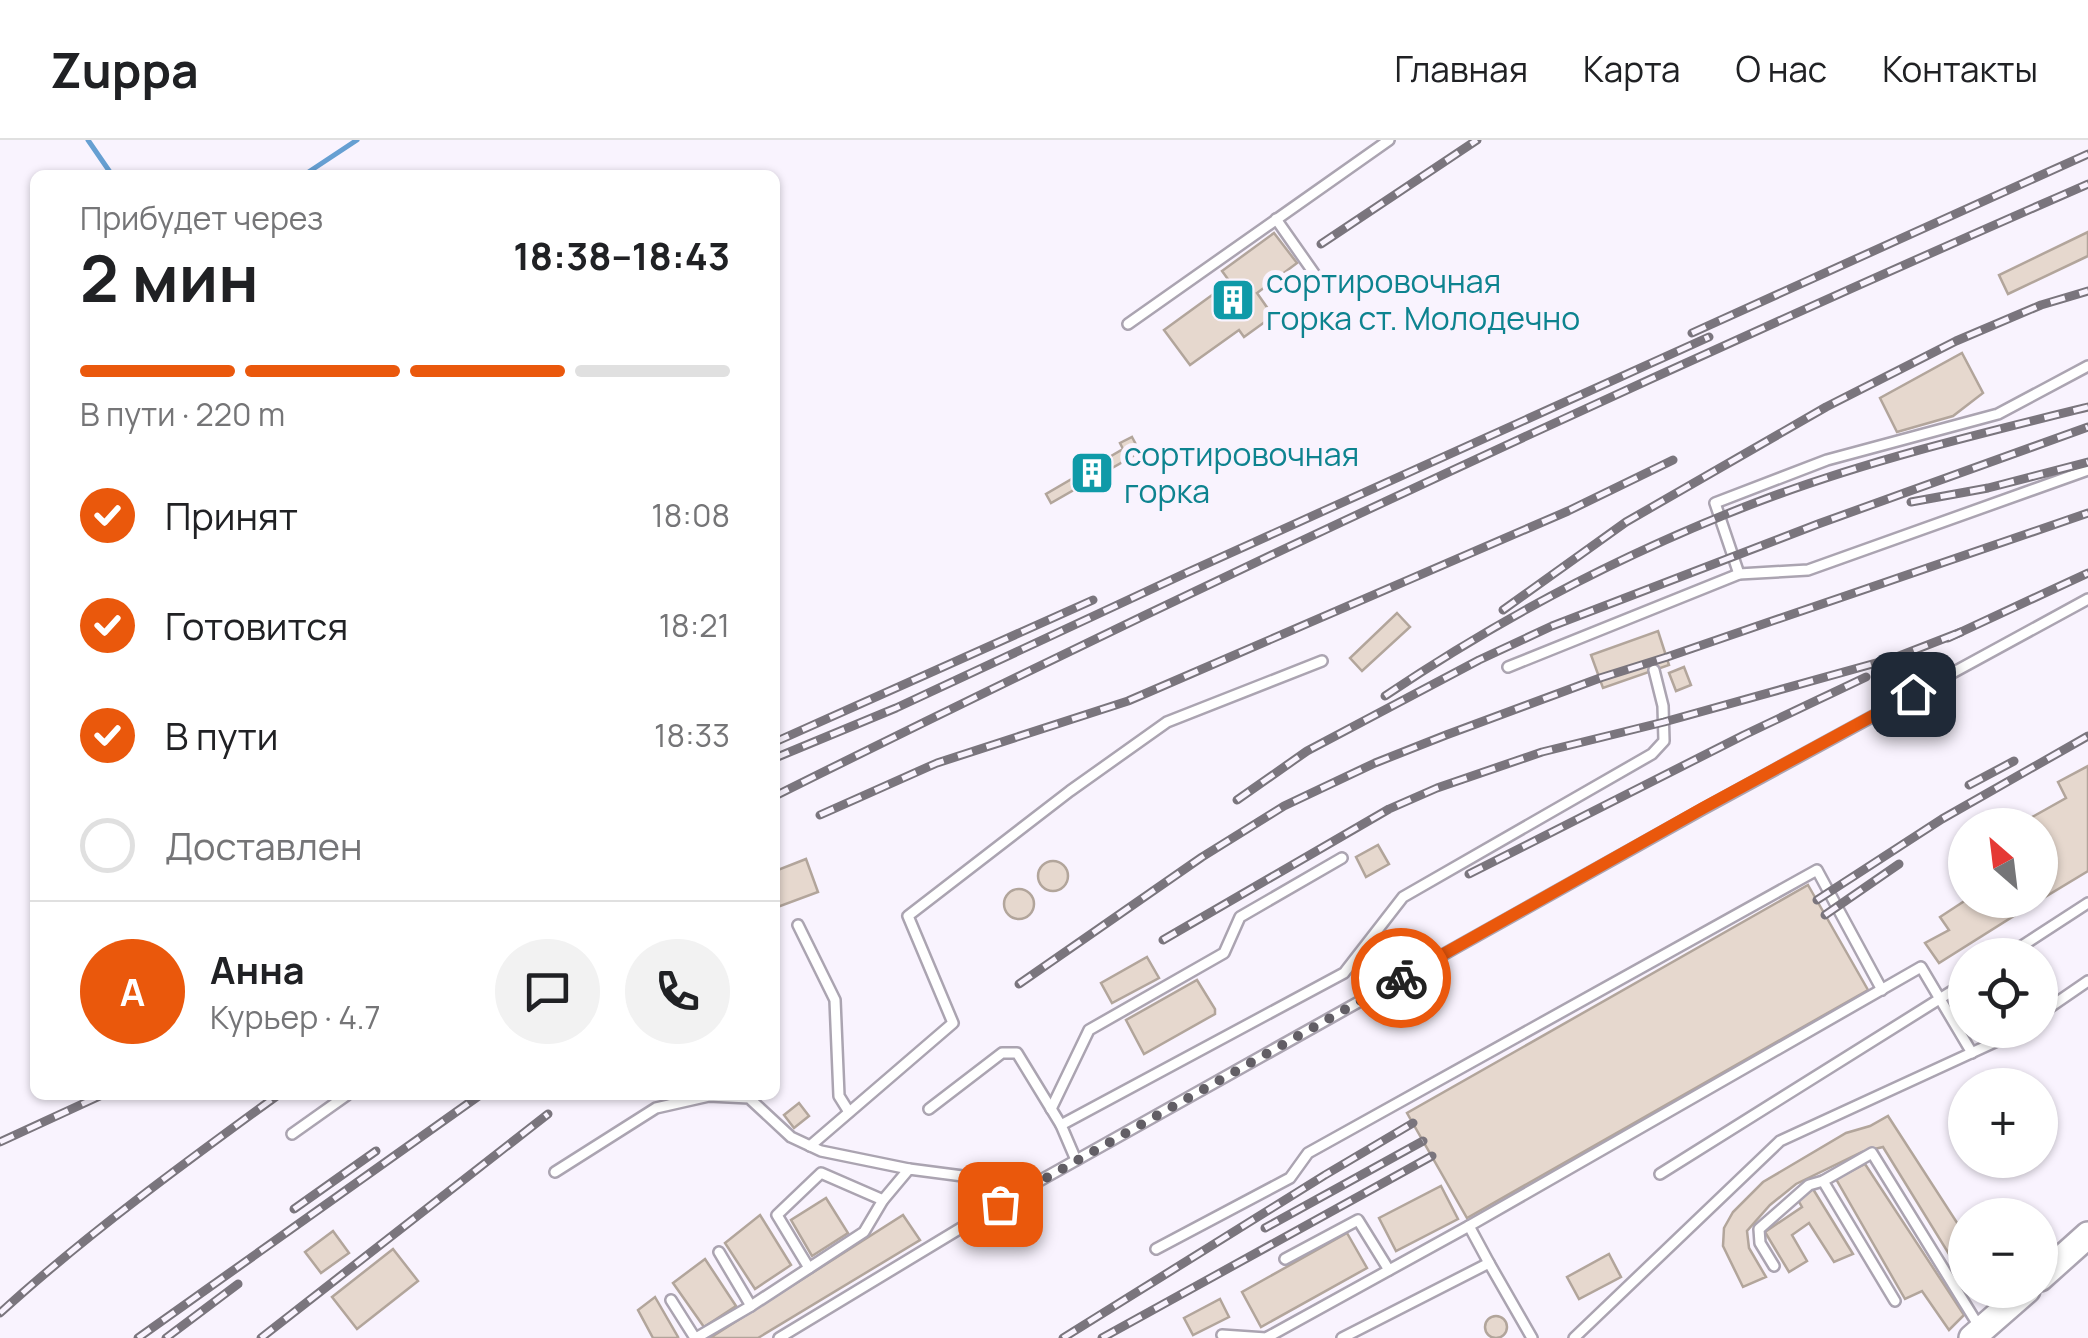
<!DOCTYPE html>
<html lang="ru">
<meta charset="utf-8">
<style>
body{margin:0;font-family:Manrope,sans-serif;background:#f2f2f2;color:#202124;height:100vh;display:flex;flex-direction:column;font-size:38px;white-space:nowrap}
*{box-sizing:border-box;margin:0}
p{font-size:32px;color:#757577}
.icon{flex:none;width:55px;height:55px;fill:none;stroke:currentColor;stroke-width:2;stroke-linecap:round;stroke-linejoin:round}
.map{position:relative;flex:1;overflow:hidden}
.panel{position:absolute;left:30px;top:30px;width:750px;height:930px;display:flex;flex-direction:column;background:#fff;border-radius:15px;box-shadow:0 2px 8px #0004}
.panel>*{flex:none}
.needle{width:65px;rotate:332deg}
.fabs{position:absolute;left:1948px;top:668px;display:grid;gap:20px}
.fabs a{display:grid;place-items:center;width:110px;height:110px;border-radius:50%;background:#fff;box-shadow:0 2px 8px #0004;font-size:50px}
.pin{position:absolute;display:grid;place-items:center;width:85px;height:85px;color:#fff;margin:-42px;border-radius:20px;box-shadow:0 5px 15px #0006}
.courier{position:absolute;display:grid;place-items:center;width:100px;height:100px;margin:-50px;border:8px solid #ea580c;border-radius:50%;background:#fff;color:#222;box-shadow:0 2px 12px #0007}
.headline em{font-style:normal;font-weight:700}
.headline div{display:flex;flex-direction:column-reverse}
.headline{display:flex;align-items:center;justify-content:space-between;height:170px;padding:0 50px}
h1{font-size:65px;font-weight:700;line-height:75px}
.bar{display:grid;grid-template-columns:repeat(4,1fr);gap:15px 10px;align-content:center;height:120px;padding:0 50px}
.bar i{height:12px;border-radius:8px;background:#e0e0e0}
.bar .on{background:#ea580c}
.bar p{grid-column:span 4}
.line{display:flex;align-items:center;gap:25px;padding:0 50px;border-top:2px solid #e0e0e0}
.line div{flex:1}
.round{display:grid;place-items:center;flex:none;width:105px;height:105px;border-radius:52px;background:#f2f2f2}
ol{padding:0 50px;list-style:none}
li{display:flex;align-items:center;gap:30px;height:110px}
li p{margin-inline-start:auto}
li .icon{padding:10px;border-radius:50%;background:#ea580c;color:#fff;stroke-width:4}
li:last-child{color:#757577}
li i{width:55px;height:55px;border:5px solid #e0e0e0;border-radius:50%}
header{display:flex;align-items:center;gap:60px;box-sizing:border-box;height:140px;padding:0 50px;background:#fff;border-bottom:2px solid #e0e0e0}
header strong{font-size:48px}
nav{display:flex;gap:55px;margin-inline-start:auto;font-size:35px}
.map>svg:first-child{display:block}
</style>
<header>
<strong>Zuppa</strong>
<nav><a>Главная</a><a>Карта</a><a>О нас</a><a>Контакты</a></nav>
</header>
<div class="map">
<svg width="2088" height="1198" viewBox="0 0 2088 1198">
<rect width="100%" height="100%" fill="#f9f3fe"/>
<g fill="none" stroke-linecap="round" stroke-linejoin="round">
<!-- stream -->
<g stroke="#669fd2" stroke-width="5">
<path d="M 88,0 L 112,35"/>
<path d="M 304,35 L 357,0"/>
</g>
</g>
<!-- building -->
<g fill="#e6d8ce" stroke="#b2a59b" stroke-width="2.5">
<path d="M 2088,92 L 2088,116 L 2008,154 L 1999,135 Z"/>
<path d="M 1274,93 L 1297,123 L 1257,153 L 1273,176 L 1244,197 L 1239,190 L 1190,225 L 1164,190 L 1230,142 L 1222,131 Z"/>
<path d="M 1962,213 L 1983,253 L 1953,276 L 1897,292 L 1880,258 Z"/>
<path d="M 1132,297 L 1140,312 L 1051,363 L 1046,354 L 1123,309 L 1120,303 Z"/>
<path d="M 1397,473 L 1410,487 L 1362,531 L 1350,518 Z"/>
<path d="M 1658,491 L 1669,525 L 1603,548 L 1591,515 Z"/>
<path d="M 1684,527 L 1691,545 L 1676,551 L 1669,533 Z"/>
<path d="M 2088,626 L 2088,731 L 2040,760 L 2040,685 L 2018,685 L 2066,658 L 2058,642 Z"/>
<path d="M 1378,705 L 1389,724 L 1366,737 L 1356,717 Z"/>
<path d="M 806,719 L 818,752 L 775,768 L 775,731 Z"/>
<circle cx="1053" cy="736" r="15"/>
<path d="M 1808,745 L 1868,850 L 1467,1078 L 1407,973 Z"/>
<circle cx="1019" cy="764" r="15"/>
<path d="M 1966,760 L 2039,760 L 1939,823 L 1925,803 L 1949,790 L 1940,777 Z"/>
<path d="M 1147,817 L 1159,838 L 1112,863 L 1101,843 Z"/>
<path d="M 1197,840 L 1215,869 L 1215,874 L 1144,914 L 1126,880 Z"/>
<path d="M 799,963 L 809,976 L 794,988 L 784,975 Z"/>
<path d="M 1888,976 L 1965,1095 L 1965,1140 L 1883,1007 L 1862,1012 L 1796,1044 L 1770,1065 L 1747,1091 L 1749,1108 L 1766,1137 L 1743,1147 L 1723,1106 L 1724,1088 L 1733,1072 L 1763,1042 L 1846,993 L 1870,986 Z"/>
<path d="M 1865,1024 L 1964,1175 L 1949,1190 L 1922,1151 L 1905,1159 L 1836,1039 Z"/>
<path d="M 1441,1046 L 1458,1079 L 1396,1111 L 1379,1078 Z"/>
<path d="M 1813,1049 L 1853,1114 L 1834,1122 L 1809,1083 L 1792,1095 L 1807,1121 L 1789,1132 L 1765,1092 L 1802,1067 L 1798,1060 Z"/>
<path d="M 826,1058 L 848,1093 L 812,1116 L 791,1080 Z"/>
<path d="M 760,1075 L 791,1125 L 755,1149 L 725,1103 Z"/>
<path d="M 903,1075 L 920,1100 L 758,1198 L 710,1198 Z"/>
<path d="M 333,1091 L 349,1113 L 321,1133 L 305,1112 Z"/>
<path d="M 1347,1093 L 1367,1128 L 1261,1187 L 1242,1152 Z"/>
<path d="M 393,1109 L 418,1141 L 357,1189 L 332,1157 Z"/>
<path d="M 1609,1114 L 1621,1137 L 1579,1159 L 1567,1137 Z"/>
<path d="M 705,1119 L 736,1166 L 704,1187 L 673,1143 Z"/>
<path d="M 655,1157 L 678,1197 L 676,1198 L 653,1198 L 638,1170 Z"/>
<path d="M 1220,1159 L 1229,1177 L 1193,1195 L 1184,1178 Z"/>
<circle cx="1496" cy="1187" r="11"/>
</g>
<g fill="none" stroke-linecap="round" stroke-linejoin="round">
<defs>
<g id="service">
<path d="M 1276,79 L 1316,136"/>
<path d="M 1128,184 L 1389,0"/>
<path d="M 1739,434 L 1715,363 L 1827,320 L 1998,274 L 2088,226"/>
<path d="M 1508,527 L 1739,434 L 1808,430 L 2088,330"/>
<path d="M 798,785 L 835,860 L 839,956 L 849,972"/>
<path d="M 2008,815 L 2088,763"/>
<path d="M 2040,874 L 2088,841"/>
<path d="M 665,955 L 683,958"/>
<path d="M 929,969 L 1002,913 L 1017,913 L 1061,985"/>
<path d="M 1051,969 L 1089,890 L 1224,813 L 1240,777 L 1342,718"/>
<path d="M 292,994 L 347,955"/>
<path d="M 810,1006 L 953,883 L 908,776 L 1070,651 L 1167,582 L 1322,521"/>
<path d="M 1076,1020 L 1061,985 L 1344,833 L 1403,757 L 1652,614 L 1664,601 L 1663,566 L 1654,530"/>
<path d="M 555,1032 L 656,968 L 709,956 L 749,958 L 791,997 L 821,1011 L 909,1029"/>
<path d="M 1660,1034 L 1965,843"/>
<path d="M 1823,1041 L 1895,1161"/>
<path d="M 1156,1109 L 1290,1038 L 1308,1013 L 1817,730 L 1882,850"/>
<path d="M 719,1112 L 751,1166"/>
<path d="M 1285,1119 L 1358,1080 L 1389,1130"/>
<path d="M 1489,1123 L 1469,1086 L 1921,827 L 1972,913"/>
<path d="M 1774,1126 L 1760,1103 L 1759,1089 L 1809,1045 L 1823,1041 L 1872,1013 L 1980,1188"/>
<path d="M 809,1128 L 777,1075 L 821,1033 L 883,1060"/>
<path d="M 671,1160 L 695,1198"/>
<path d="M 1222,1195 L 1266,1198 L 1469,1086"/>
<path d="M 696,1198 L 751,1166 L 864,1092 L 883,1060 L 909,1029 L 1032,1045 L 1703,669 L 2088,459"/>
<path d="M 779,1198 L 1032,1045"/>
<path d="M 1342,1198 L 1489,1123 L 1532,1198"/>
<path d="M 1574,1198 L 1780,1001 L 2006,897 L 2017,890"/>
</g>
<g id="secondary">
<path d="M 2040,1138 L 2088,1095"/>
<path d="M 1972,1198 L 2027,1150"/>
</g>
</defs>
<!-- service casing -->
<use href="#service" stroke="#aba4b1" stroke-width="14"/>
<!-- secondary casing -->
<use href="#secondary" stroke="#aba4b1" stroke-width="30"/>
<!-- service -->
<use href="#service" stroke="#fff" stroke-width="9"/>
<!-- secondary -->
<use href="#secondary" stroke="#fff" stroke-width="25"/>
<defs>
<g id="rail">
<path d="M 1321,104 L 1477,0"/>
<path d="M 1692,193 L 2088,14"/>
<path d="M 1911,362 L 1988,348 L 2088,322"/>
<path d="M 1503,470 L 1626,382 L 1826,267 L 1956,201 L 2041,165 L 2088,151"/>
<path d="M 1948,498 L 2088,433"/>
<path d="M 1385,556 C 1502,477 1628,411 1760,361 C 1866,321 1978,294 2088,267"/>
<path d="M 775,602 L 1093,460"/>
<path d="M 775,618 L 896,568 L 1186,433 L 1709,197"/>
<path d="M 1969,645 L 2014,621"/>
<path d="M 775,656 C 1207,441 1646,237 2088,44"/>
<path d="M 1237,660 L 1307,611 L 1479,520 L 1552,486 L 1818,384 L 2088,287"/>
<path d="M 820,675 L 937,623 L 1128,561 L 1568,371 L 1673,320"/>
<path d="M 1469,734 L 1744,595 L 1866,537"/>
<path d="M 1817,760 L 1942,679 L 2088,596"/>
<path d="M 1825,775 L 1899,724"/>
<path d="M 1163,800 L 1389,669 L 1437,648 L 1542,612 L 1664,582 L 1894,518 L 1961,492"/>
<path d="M 1019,844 L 1202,717 L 1284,666 L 1375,623 L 1446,595 L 1600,538 L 1667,517 L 2088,373"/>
<path d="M 0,1002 L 102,955"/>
<path d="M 294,1069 L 376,1011"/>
<path d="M 1265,1088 L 1423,1001"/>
<path d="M 0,1173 C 87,1094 183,1024 278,955"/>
<path d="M 138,1198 L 480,955"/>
<path d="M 166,1198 L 238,1144"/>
<path d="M 261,1198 L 548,974"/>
<path d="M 1063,1198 L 1325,1035 L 1413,983"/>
<path d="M 1102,1198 L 1432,1016"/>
</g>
</defs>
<!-- rail casing -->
<use href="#rail" stroke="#7a757d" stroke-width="9"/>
<!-- rail -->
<use href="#rail" stroke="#f9f3fe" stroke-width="5" stroke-dasharray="15" stroke-linecap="butt"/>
</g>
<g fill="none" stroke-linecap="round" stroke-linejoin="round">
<!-- done -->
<path stroke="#625e65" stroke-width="10" stroke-dasharray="0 18" d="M 1000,1064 L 1401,838"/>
<!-- route -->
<path stroke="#ea580c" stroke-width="12" d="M 1401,838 L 1703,668 L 1913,554"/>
</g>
<!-- icons -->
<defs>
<symbol id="building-square" viewBox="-11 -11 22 22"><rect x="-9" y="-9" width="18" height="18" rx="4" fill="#0f9aa8" stroke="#f9f3fe"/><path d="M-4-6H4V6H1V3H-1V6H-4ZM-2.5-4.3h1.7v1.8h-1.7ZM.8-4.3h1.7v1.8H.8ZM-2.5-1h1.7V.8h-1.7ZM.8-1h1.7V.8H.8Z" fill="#fff"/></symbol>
</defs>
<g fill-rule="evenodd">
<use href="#building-square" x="1208" y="135" width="50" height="50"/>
<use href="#building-square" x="1067" y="308" width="50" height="50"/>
</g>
<g text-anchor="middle" stroke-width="10" stroke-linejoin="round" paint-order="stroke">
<!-- culture labels -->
<g font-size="32" fill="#0d838f" stroke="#f9f3fe" text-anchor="start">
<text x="1266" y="153">сортировочная<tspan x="1266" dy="37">горка ст. Молодечно</tspan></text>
<text x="1124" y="326">сортировочная<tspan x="1124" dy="37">горка</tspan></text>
</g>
</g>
</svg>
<div class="fabs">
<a><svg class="needle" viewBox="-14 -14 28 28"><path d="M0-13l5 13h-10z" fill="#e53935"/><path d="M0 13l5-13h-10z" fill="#757577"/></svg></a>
<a><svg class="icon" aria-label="locate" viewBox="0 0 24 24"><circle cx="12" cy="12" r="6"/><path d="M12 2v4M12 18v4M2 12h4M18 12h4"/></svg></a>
<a>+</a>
<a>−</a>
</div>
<div class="pin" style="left:1000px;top:1064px;background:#ea580c"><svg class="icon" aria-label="bag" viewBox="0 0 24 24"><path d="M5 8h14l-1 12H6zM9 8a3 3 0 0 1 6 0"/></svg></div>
<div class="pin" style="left:1913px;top:554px;background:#1f2937"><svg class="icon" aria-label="home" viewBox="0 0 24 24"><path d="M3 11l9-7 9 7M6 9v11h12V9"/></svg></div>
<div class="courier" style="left:1401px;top:838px"><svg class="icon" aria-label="bike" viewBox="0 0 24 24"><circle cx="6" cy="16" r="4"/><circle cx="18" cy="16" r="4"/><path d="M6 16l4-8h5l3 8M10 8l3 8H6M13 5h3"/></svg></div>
<section class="panel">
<div class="headline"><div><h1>2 мин</h1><p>Прибудет через</p></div><em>18:38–18:43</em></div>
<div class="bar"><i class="on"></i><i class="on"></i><i class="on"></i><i></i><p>В пути · 220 m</p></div>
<ol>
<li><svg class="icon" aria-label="check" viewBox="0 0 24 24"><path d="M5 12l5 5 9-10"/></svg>Принят<p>18:08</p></li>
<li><svg class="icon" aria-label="check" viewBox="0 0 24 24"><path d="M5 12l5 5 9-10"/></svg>Готовится<p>18:21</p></li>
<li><svg class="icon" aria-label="check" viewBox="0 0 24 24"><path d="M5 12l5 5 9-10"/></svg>В пути<p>18:33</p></li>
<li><i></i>Доставлен</li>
</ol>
<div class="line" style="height:180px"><b class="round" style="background:#ea580c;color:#fff">А</b><div><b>Анна</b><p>Курьер · 4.7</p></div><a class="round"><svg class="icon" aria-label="chat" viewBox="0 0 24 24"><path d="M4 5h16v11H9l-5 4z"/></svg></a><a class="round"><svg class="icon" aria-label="phone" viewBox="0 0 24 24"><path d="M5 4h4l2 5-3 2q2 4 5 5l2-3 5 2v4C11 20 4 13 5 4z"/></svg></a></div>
</section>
</div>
